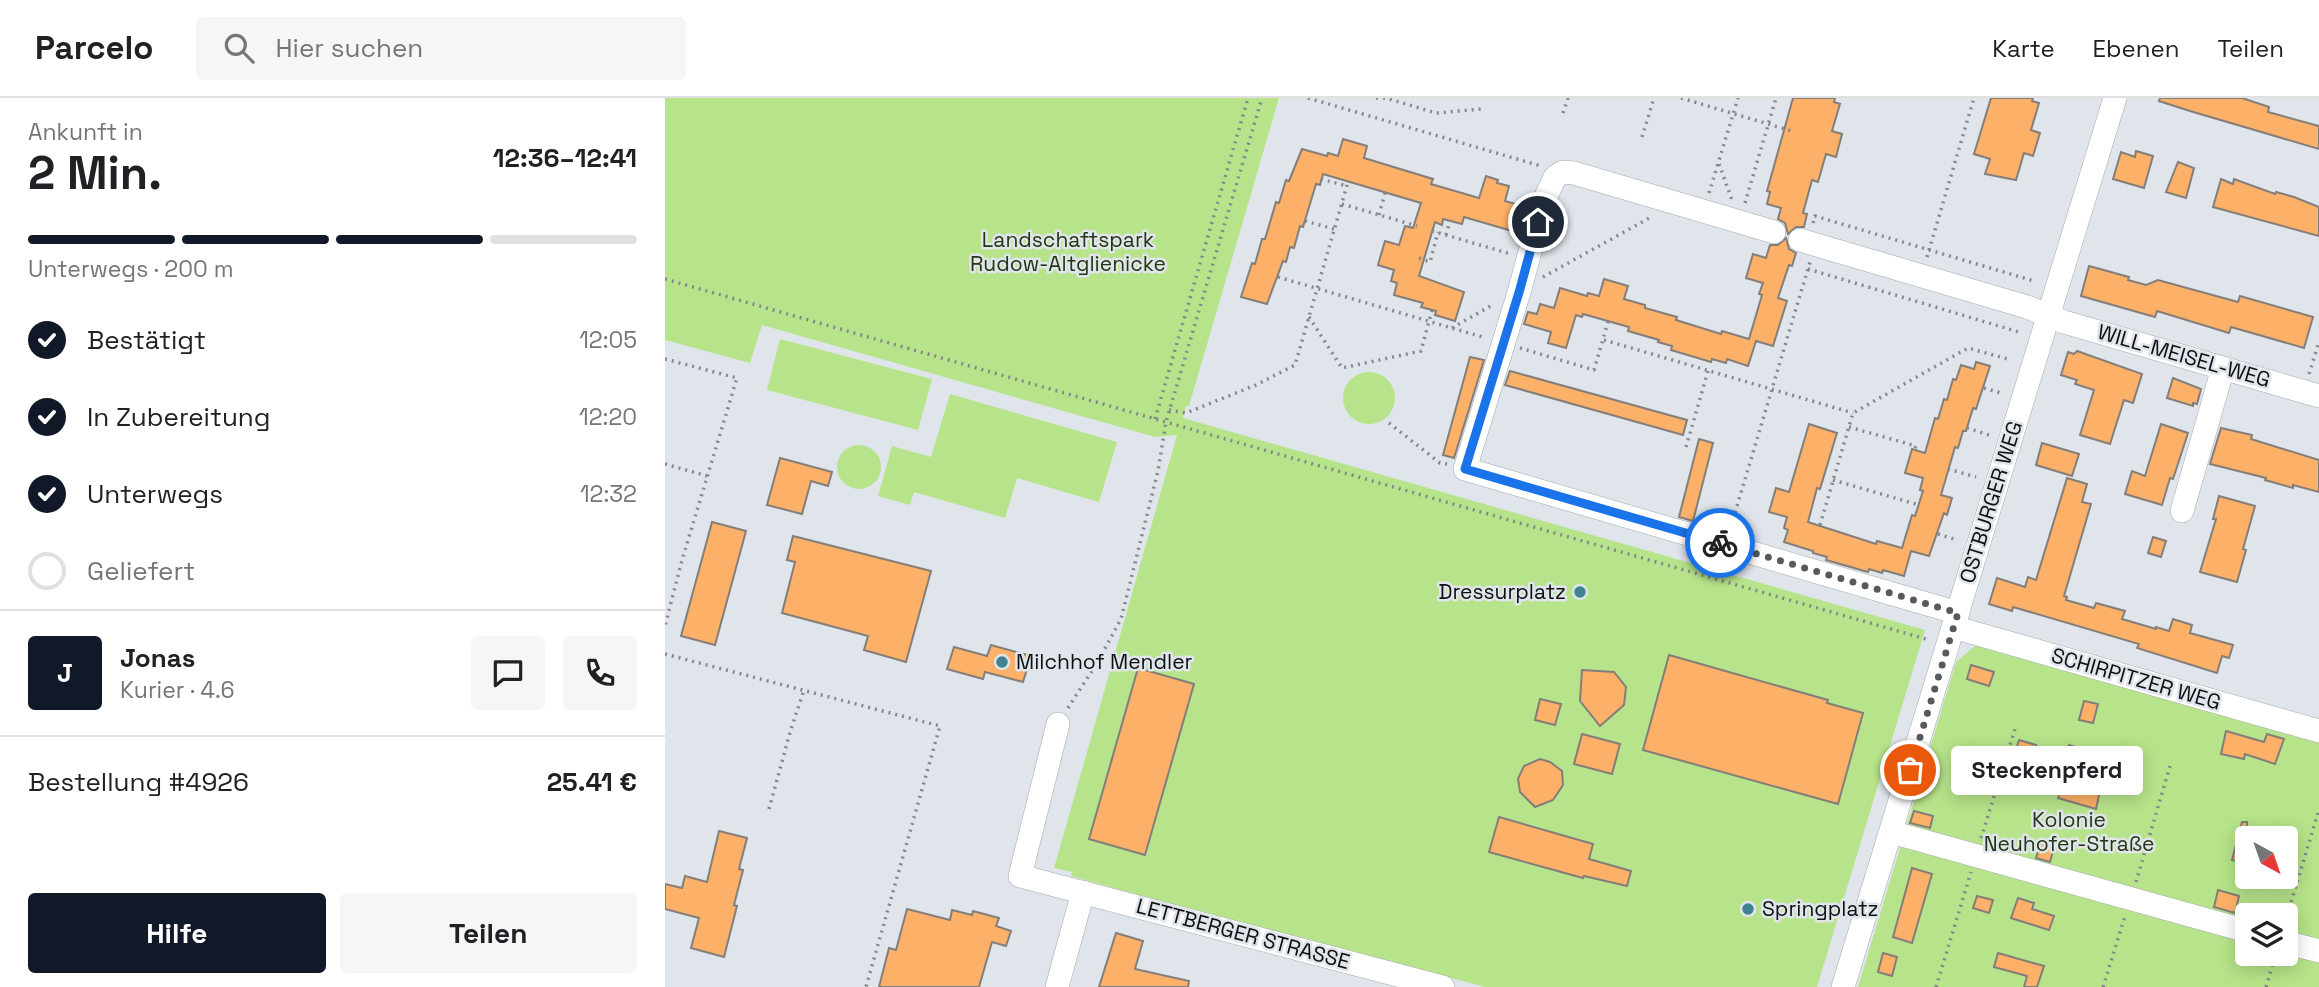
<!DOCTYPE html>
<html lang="de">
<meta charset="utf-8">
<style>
body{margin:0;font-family:"Space Grotesk",sans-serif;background:#f6f6f6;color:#202124;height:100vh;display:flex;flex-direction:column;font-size:26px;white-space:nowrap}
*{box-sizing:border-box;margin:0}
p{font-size:23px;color:#757577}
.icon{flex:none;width:38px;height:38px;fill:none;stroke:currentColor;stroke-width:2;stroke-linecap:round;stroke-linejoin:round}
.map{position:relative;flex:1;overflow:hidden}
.sheet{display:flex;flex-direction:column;background:#fff;width:665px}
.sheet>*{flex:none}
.needle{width:46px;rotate:140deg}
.fabs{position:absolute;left:1570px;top:728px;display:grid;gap:14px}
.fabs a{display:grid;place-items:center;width:63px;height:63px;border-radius:7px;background:#fff;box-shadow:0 4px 18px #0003;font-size:35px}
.pin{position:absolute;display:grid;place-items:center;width:60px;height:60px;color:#fff;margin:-30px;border:4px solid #fff;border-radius:50%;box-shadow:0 2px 7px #0007}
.courier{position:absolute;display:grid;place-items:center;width:70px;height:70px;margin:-35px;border:5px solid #1a73e8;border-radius:50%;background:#fff;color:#222;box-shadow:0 2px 9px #0007}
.bubble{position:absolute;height:49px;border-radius:7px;background:#fff;box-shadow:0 4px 18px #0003;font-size:23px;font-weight:700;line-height:49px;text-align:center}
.summary em{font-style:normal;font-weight:700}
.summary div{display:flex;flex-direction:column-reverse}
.summary{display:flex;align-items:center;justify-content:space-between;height:119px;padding:0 28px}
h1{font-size:46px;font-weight:700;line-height:52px}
.bar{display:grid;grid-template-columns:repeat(4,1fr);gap:10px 7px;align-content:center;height:84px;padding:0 28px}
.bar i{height:9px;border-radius:5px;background:#e0e0e0}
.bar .selected{background:#111827}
.bar p{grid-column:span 4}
.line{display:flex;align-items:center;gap:18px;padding:0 28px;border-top:2px solid #e0e0e0}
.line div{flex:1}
.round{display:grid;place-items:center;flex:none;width:74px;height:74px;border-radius:7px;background:#f6f6f6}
ol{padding:0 28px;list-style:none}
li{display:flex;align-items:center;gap:21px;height:77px}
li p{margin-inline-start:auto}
li .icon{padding:7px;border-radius:50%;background:#111827;color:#fff;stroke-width:4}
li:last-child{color:#757577}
li i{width:38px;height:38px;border:4px solid #e0e0e0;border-radius:50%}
.action{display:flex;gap:14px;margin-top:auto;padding:14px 28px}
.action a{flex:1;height:80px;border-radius:7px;background:#111827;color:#fff;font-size:28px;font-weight:700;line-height:80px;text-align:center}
.action a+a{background:#f6f6f6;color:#202124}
header{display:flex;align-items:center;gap:42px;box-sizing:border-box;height:98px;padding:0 35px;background:#fff;border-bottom:2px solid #e0e0e0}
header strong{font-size:33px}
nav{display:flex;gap:38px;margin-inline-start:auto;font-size:24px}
.search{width:490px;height:63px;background:#f6f6f6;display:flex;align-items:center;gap:18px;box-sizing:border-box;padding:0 24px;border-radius:7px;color:#757577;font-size:26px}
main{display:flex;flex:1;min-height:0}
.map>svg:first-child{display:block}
</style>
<header>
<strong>Parcelo</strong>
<div class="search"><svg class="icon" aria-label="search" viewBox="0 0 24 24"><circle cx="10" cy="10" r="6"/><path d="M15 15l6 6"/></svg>Hier suchen</div>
<nav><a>Karte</a><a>Ebenen</a><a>Teilen</a></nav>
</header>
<main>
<section class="sheet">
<div class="summary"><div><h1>2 Min.</h1><p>Ankunft in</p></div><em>12:36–12:41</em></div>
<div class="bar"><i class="selected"></i><i class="selected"></i><i class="selected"></i><i></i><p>Unterwegs · 200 m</p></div>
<ol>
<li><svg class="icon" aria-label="check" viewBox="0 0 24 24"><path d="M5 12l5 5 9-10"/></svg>Bestätigt<p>12:05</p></li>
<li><svg class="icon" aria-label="check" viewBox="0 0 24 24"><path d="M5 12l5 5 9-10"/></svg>In Zubereitung<p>12:20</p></li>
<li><svg class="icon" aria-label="check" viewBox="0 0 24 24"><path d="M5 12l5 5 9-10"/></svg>Unterwegs<p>12:32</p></li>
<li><i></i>Geliefert</li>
</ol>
<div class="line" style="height:126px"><b class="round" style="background:#111827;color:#fff">J</b><div><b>Jonas</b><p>Kurier · 4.6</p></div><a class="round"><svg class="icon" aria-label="chat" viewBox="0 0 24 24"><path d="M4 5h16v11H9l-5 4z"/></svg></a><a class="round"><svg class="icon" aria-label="phone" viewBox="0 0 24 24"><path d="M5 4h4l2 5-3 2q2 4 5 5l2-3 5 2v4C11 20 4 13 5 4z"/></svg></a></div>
<div class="line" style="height:91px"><div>Bestellung #4926</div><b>25.41 €</b></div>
<div class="action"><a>Hilfe</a><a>Teilen</a></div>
</section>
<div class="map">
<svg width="1654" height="889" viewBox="0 0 1654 889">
<rect width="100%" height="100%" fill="#dfe5eb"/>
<!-- green -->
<g fill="#b7e48a" fill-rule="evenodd">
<path d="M 0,0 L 614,0 L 524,308 L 521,308 L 518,320 L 1260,532 L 1152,889 L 820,889 L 627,837 L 625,839 L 406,778 L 407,774 L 389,770 L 512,337 L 490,339 L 97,227 L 85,265 L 0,242 Z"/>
<path d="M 115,241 L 267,281 L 253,332 L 102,292 Z"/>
<circle cx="704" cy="300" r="26"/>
<path d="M 285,296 L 452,344 L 434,404 L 352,380 L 340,420 L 249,394 L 245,407 L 213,398 L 227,348 L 266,359 Z"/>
<circle cx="194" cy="369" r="22"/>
<path d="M 1311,547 L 1654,645 L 1654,889 L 1193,889 L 1291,564 ZM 1582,740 L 1620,740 L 1620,779 L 1582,779 ZM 1582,817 L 1620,817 L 1620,856 L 1582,856 Z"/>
</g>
<!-- building -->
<g fill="#fdb067" stroke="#847e7a" stroke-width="2">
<path d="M 1128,0 L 1170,0 L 1169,4 L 1175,6 L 1167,33 L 1177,36 L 1171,59 L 1161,56 L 1153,84 L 1147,82 L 1138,115 L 1142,116 L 1139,129 L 1131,129 L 1123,136 L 1120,125 L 1113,121 L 1116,110 L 1102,106 L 1105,94 L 1102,93 Z"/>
<path d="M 1326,0 L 1368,0 L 1367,3 L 1374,5 L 1366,32 L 1375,35 L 1368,58 L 1359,55 L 1351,82 L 1320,76 L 1325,61 L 1309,56 Z"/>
<path d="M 1495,0 L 1577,0 L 1604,9 L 1603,14 L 1654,28 L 1654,51 L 1525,13 L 1494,3 Z"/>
<path d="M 678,41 L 702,48 L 699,60 L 768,81 L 766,86 L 814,100 L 821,78 L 833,82 L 832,85 L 844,88 L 840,103 L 861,109 L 854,135 L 799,119 L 797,126 L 778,121 L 777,127 L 770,124 L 754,178 L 799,194 L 790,223 L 770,217 L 771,213 L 756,209 L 758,205 L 729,197 L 732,185 L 726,183 L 729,172 L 713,167 L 720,143 L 734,147 L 740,128 L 748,130 L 756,105 L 658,76 L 655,87 L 651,86 L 638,129 L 635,128 L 629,150 L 625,149 L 621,164 L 618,163 L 602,206 L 576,199 L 587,165 L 590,166 L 597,141 L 600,141 L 611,104 L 614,105 L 621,82 L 624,83 L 637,51 L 662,58 L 663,55 L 673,58 Z"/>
<path d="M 1471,53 L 1488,58 L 1479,90 L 1448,81 L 1456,54 L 1470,59 Z"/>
<path d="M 1513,64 L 1529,70 L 1521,100 L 1501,94 Z"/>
<path d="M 1556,81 L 1568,86 L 1569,81 L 1610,96 L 1611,94 L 1629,99 L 1654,109 L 1654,138 L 1548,109 Z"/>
<path d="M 1121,140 L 1124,151 L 1131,155 L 1127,168 L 1124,167 L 1113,200 L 1122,203 L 1108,248 L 1091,243 L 1083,268 L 1062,261 L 1061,265 L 1047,261 L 1046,264 L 1006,252 L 1007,248 L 993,244 L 994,242 L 963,233 L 964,229 L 918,216 L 917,219 L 911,217 L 901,250 L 883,245 L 886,234 L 859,226 L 863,214 L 872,216 L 875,206 L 889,210 L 895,190 L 922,198 L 923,195 L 934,198 L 939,181 L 963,188 L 959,201 L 980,207 L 980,210 L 1012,219 L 1011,222 L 1056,236 L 1057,233 L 1084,241 L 1097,197 L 1094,196 L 1098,185 L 1081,180 L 1088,156 L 1101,160 L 1105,147 L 1113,147 Z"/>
<path d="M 1424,168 L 1464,179 L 1463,182 L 1481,187 L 1493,182 L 1573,204 L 1575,198 L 1648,219 L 1639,250 L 1566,229 L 1564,235 L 1492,213 L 1490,219 L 1416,198 Z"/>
<path d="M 1412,253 L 1477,276 L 1468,305 L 1459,302 L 1445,346 L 1415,337 L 1429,292 L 1410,286 L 1412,282 L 1396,277 L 1403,254 L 1409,256 Z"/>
<path d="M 805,259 L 819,262 L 789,360 L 778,357 Z"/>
<path d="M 1311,264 L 1325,268 L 1311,311 L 1308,310 L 1301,333 L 1298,333 L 1293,350 L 1290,349 L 1276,397 L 1287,400 L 1282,417 L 1279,415 L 1264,458 L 1246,453 L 1239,478 L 1218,472 L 1217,475 L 1204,471 L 1203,474 L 1161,462 L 1162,459 L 1148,455 L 1148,453 L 1119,444 L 1123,432 L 1119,430 L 1122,419 L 1104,414 L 1111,390 L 1124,394 L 1144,326 L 1172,335 L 1155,391 L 1152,390 L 1143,424 L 1211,446 L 1212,443 L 1237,450 L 1247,417 L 1250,418 L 1258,393 L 1255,392 L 1258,380 L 1240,375 L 1247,351 L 1260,355 L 1270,320 L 1273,321 L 1279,301 L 1282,302 L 1288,281 L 1291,282 L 1296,267 L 1309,271 Z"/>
<path d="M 845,273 L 1022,322 L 1018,337 L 840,287 Z"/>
<path d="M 1508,280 L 1536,291 L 1532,306 L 1528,305 L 1528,308 L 1502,300 Z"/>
<path d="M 1496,326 L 1523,335 L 1508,381 L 1505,380 L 1497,407 L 1460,396 L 1467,373 L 1480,378 Z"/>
<path d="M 1556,330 L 1587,337 L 1586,341 L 1654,362 L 1654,394 L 1628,387 L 1628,390 L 1600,382 L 1601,380 L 1545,366 Z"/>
<path d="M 1034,341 L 1048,345 L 1028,423 L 1014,419 Z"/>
<path d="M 1377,345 L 1414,356 L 1407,378 L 1371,367 Z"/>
<path d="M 115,360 L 167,374 L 163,388 L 146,383 L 137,416 L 102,407 Z"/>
<path d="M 1402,380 L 1422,386 L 1417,404 L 1426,406 L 1399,498 L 1402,499 L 1401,502 L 1429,510 L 1431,505 L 1460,513 L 1457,521 L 1491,531 L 1491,529 L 1504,533 L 1508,521 L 1527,527 L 1525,535 L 1568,547 L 1564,560 L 1557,558 L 1552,575 L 1472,550 L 1474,546 L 1348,509 L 1347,513 L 1324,506 L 1332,480 L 1360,489 L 1363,479 L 1371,482 Z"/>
<path d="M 1554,398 L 1590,408 L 1578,451 L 1581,452 L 1572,484 L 1535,474 L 1551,421 L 1548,421 Z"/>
<path d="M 47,424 L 81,433 L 50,547 L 16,538 Z"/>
<path d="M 128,438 L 266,473 L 241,564 L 199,552 L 203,538 L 117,515 L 130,464 L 122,462 Z"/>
<path d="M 1488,439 L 1501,443 L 1496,459 L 1483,455 Z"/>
<path d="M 326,547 L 366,558 L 358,584 L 320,574 L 318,581 L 282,571 L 289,549 L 322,558 Z"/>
<path d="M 1004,557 L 1163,602 L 1162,605 L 1198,615 L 1173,706 L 978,652 Z"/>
<path d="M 1306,567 L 1329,574 L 1324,588 L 1302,581 Z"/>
<path d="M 473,570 L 529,586 L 480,757 L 424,741 Z"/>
<path d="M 917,572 L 949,574 L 961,589 L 959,607 L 935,628 L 915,603 Z"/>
<path d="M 875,601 L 896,606 L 890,627 L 870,622 Z"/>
<path d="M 1419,603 L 1433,606 L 1428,625 L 1414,622 Z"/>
<path d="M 1561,633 L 1599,644 L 1602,636 L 1619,641 L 1610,666 L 1580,656 L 1579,661 L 1556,656 Z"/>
<path d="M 917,636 L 955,646 L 947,676 L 909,666 Z"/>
<path d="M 1354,642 L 1371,647 L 1367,660 L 1350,655 Z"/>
<path d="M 1404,647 L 1442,660 L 1431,711 L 1393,700 L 1395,694 L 1389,692 Z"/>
<path d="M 875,661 L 885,664 L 897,673 L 898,687 L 888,702 L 870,709 L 855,694 L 853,681 L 859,668 Z"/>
<path d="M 1249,713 L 1268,718 L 1265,730 L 1245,725 Z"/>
<path d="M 834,719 L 928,746 L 924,761 L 966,773 L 962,788 L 919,778 L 918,780 L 824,754 Z"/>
<path d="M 1577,724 L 1582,724 L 1582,765 L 1567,762 Z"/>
<path d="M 54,733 L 82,740 L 74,771 L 78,772 L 69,807 L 72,808 L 59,859 L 26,850 L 34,820 L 0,811 L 0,786 L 17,790 L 20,778 L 42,784 Z"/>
<path d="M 1376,744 L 1389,749 L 1385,764 L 1371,760 Z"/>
<path d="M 1247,770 L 1267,776 L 1247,845 L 1228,839 Z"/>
<path d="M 1553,792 L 1574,798 L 1570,815 L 1549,809 Z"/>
<path d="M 1312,798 L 1328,802 L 1324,815 L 1308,810 Z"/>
<path d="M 1353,800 L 1369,805 L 1367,811 L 1389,818 L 1384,832 L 1346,820 Z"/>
<path d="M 242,811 L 285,822 L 287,812 L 307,817 L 308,813 L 334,820 L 331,828 L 346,833 L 341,848 L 327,844 L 314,889 L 214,889 L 224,850 L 231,852 Z"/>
<path d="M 451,835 L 478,843 L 470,871 L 524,883 L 523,889 L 434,889 Z"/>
<path d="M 1218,855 L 1232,859 L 1227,878 L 1213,874 Z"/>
<path d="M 1333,855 L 1379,868 L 1372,889 L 1359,889 L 1362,878 L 1329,869 Z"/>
</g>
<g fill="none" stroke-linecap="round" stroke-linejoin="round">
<defs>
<g id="minor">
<path d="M 1109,134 L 909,75 L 898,74 L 890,79 L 878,105 L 855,191 L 800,371 L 1293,515"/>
<path d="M 1135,142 L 1362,209 L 1399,224 L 1654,298"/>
<path d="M 1517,413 L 1558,270"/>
<path d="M 1288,529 L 1654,633"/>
<path d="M 393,626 L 355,778 L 778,889"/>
<path d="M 1226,734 L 1582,833"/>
<path d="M 1620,844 L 1654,853"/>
<path d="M 392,889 L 418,794"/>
<path d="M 1178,889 L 1450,0"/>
</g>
</defs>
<!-- minor casing -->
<use href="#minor" stroke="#a3a9ae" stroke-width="24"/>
<!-- path -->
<g stroke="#84888c" stroke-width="3.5" stroke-dasharray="2 5" stroke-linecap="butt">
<path d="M 643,0 L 876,68"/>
<path d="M 711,0 L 721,0 L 771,15 L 816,11"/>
<path d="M 1016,0 L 1130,34"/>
<path d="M 898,15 L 903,0"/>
<path d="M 977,39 L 989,0"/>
<path d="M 1054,66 L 1067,102"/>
<path d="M 656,81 L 682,88"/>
<path d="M 1044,95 L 1073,0"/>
<path d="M 1080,105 L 1111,0"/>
<path d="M 677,106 L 752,128"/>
<path d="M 714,117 L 720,95"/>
<path d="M 640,123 L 669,131"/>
<path d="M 1148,125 L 1150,118 L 1369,183"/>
<path d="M 767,133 L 846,156"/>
<path d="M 781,137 L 785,123"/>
<path d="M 1262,159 L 1309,0"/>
<path d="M 754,160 L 765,164 L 773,134"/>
<path d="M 1143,171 L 1354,234"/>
<path d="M 613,179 L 821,240"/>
<path d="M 878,179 L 988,118"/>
<path d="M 0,181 L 1261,541"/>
<path d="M 644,219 L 677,270 L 756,253 L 767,212"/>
<path d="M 787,230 L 829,206"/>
<path d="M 939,242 L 1188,315"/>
<path d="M 855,250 L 929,272 L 943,224"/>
<path d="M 0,261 L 72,280 L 17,462 L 0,528"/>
<path d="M 1644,276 L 1654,244"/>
<path d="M 1319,290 L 1336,295"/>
<path d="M 504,312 L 521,315 L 591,287 L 630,267 L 683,84"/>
<path d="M 490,321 L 583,0"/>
<path d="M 724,325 L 775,365 L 782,366"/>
<path d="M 1184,329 L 1251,348 L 1249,352"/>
<path d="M 1302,330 L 1324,337"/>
<path d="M 1021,349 L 1043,273"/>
<path d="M 0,366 L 42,378"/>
<path d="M 1283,371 L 1311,379"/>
<path d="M 1168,382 L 1254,407"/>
<path d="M 1155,427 L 1188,315 L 1303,250 L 1346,262"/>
<path d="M 1066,428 L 1145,164"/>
<path d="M 1273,436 L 1292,442"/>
<path d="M 0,556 L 275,628 L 201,889"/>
<path d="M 403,610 L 432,565 L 456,521 L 493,373 L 501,324 L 597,0"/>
<path d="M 104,711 L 126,631 L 139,592"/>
<path d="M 1316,740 L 1351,628"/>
<path d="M 1471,784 L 1505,668"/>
<path d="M 1620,824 L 1653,715"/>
<path d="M 1271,889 L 1306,774"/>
<path d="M 1438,889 L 1460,818"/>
<path d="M 1601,889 L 1610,858"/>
</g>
<!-- minor -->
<use href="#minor" stroke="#fff" stroke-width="23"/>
</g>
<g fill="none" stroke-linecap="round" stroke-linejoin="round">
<!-- done -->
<path stroke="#565a5d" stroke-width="7" stroke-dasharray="0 12.6" d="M 1055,445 L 1293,515 L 1245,672"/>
<!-- route -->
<path stroke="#1a73e8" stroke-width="9" d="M 873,124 L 855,191 L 800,371 L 1055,445"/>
</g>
<!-- markers -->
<g fill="#3f8392" stroke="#dfe5eb" stroke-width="2.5">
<circle cx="915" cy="494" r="7"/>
<circle cx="337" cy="564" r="7"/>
<circle cx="1083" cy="811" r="7"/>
</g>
<g text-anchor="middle" stroke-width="5" stroke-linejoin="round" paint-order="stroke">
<!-- park labels -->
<g font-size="21" fill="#243510" stroke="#dfe5eb">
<text x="403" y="149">Landschaftspark<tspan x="403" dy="24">Rudow-Altglienicke</tspan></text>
<text x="1404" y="729">Kolonie<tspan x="1404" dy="24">Neuhofer-Straße</tspan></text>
</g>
<!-- street labels -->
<g font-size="21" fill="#0d0f11" stroke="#dfe5eb">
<text transform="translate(1519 258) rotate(16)" y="7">WILL-MEISEL-WEG</text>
<text transform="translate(1326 404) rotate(-73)" y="7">OSTBURGER WEG</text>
<text transform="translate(1471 581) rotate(16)" y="7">SCHIRPITZER WEG</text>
<text transform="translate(578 836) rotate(15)" y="7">LETTBERGER STRASSE</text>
</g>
<!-- poi labels -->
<g font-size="21" fill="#0d0f11" stroke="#dfe5eb" text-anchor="start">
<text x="901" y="501" text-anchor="end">Dressurplatz</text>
<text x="351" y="571">Milchhof Mendler</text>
<text x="1097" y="818">Springplatz</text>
</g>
</g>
</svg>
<div class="fabs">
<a><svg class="needle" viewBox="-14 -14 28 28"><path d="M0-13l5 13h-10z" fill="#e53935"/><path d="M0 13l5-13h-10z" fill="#757577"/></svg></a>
<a><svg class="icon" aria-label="layers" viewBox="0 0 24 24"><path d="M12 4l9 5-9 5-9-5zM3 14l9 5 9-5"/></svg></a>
</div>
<div class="pin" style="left:1245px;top:672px;background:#ea580c"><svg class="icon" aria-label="bag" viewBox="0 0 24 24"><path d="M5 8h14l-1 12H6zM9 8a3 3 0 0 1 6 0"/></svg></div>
<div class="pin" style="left:873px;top:124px;background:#1f2937"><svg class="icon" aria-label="home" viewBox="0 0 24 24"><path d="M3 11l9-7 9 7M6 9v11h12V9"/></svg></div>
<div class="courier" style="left:1055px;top:445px"><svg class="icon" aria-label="bike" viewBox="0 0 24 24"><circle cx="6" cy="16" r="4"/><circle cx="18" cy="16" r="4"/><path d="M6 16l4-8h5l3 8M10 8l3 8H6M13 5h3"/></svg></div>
<div class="bubble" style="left:1286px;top:648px;width:192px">Steckenpferd</div>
</div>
</main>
